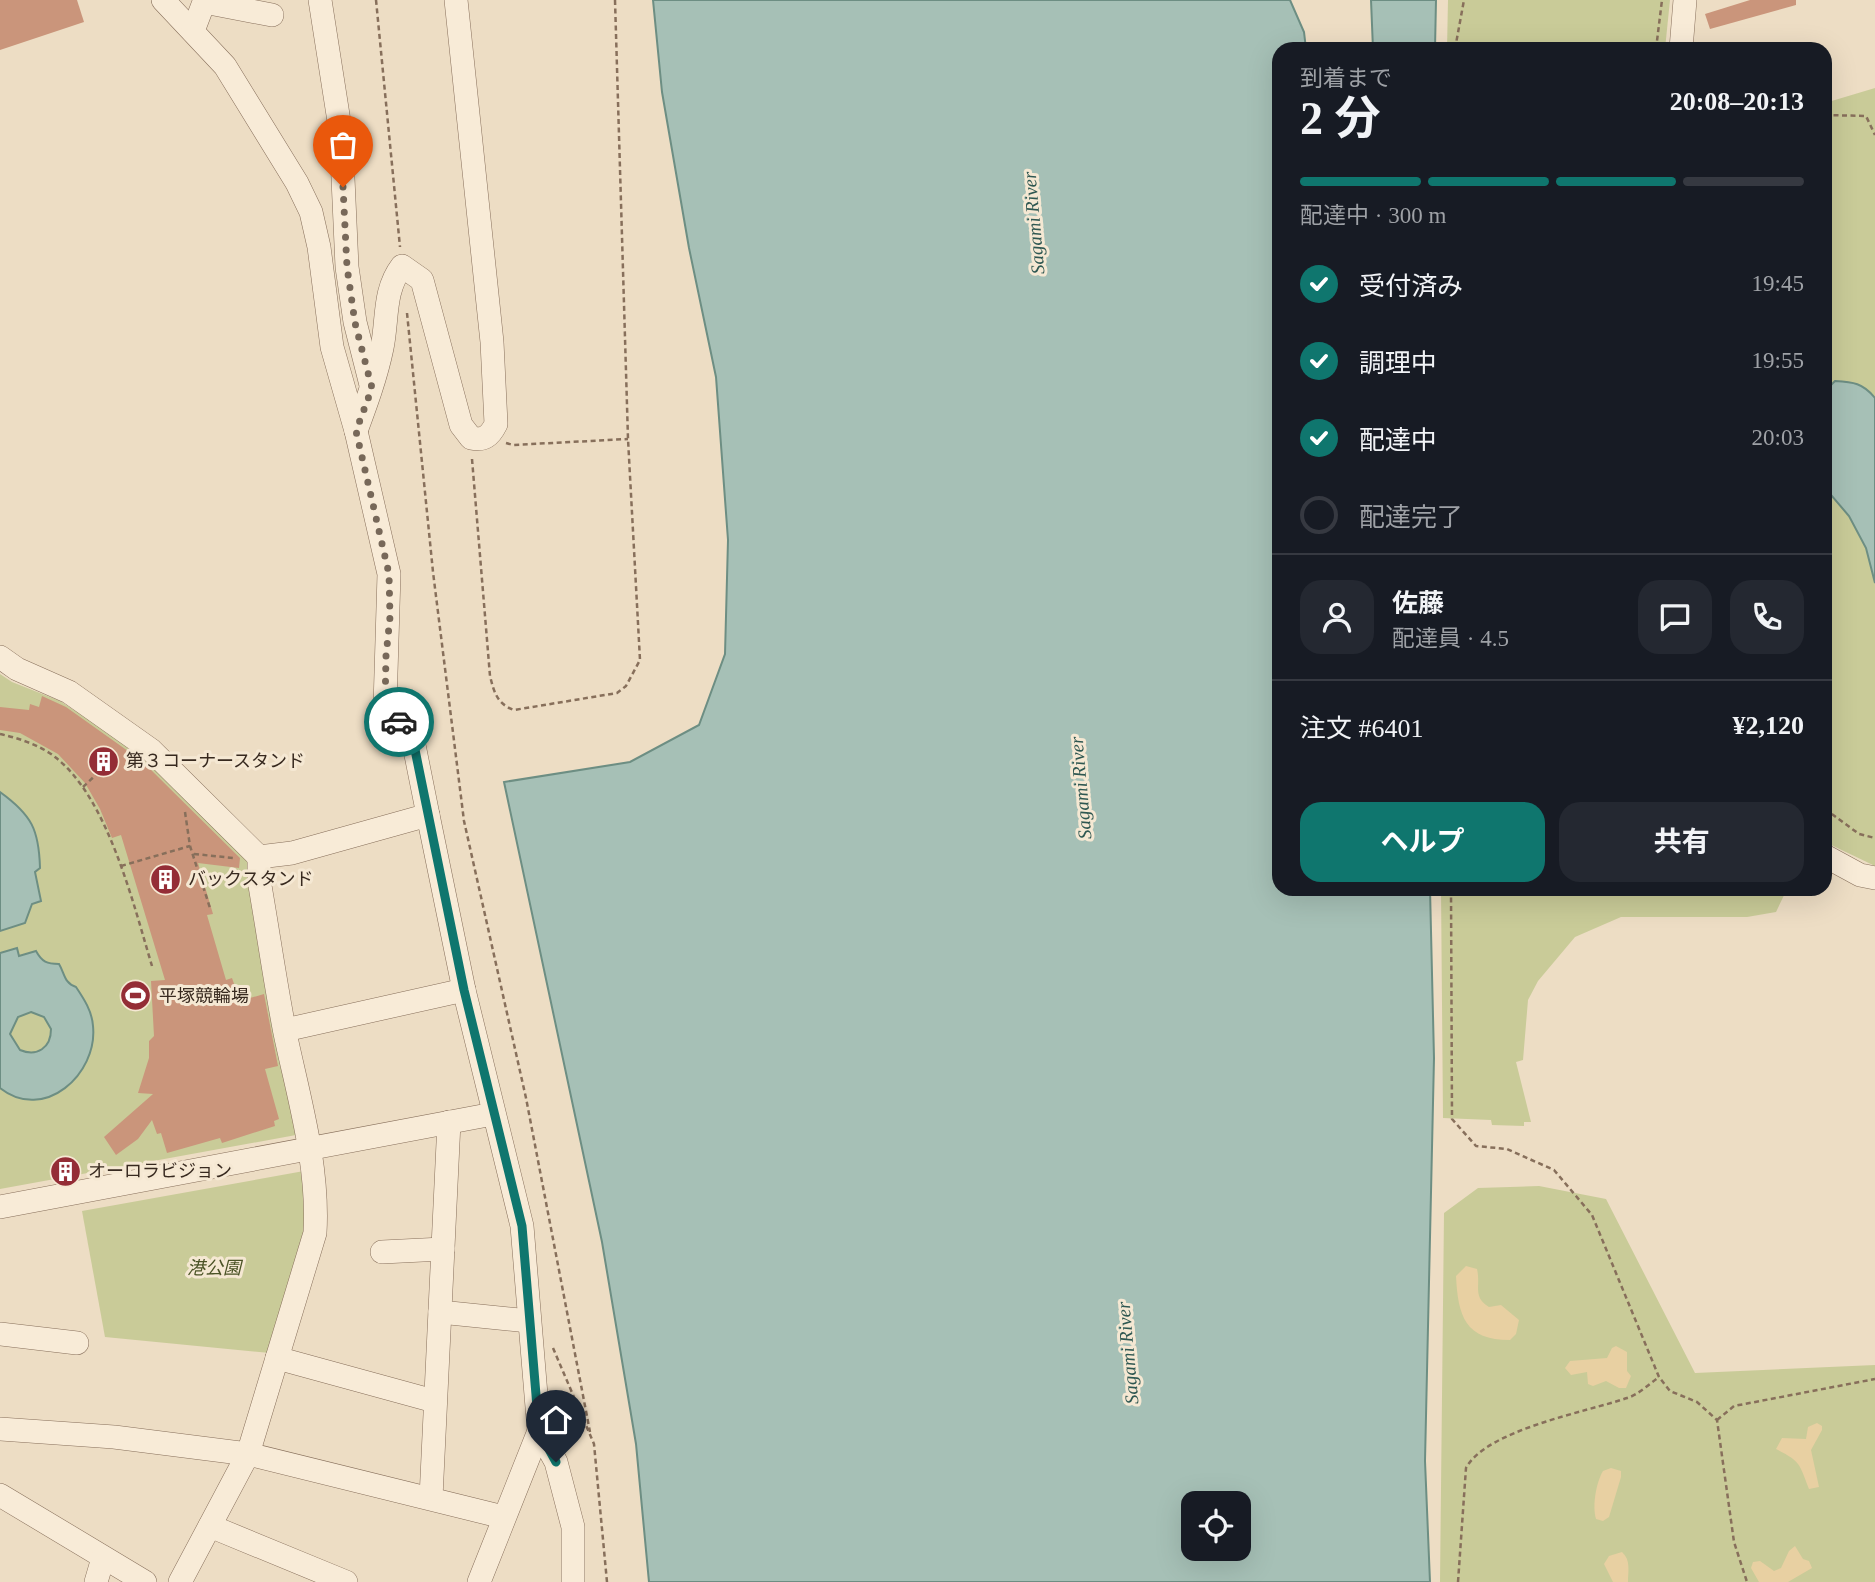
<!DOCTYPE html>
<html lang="ja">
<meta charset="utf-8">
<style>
body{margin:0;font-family:"Times New Roman","Noto Sans JP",serif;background:#242831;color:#f1f3f6;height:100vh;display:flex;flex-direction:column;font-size:26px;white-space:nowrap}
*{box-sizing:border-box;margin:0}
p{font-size:23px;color:#9ea1a6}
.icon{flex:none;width:38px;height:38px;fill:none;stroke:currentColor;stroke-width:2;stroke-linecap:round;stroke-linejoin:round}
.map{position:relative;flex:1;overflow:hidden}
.side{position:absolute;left:1272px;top:42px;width:560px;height:854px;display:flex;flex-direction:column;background:#171b24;border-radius:21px;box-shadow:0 7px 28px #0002}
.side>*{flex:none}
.buttons{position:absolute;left:1181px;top:1491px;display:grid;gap:14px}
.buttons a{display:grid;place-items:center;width:70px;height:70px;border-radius:14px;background:#171b24;box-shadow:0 7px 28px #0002;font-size:35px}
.pin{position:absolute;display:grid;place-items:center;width:60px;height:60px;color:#fff;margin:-72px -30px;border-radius:50% 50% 50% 0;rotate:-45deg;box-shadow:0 0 7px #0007}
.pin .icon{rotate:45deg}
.courier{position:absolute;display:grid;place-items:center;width:70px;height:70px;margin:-35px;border:5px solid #0f766e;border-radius:50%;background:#fff;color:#222;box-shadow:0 2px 9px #0007}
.summary em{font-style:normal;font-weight:700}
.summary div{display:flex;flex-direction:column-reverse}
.summary{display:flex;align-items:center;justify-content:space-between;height:119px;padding:0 28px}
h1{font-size:46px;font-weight:700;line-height:52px}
.bar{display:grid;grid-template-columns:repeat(4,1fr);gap:10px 7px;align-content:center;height:84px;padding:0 28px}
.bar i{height:9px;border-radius:5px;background:#363941}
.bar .current{background:#0f766e}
.bar p{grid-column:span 4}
.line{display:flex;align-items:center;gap:18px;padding:0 28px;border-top:2px solid #363941}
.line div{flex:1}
.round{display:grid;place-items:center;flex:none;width:74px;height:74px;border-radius:21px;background:#242831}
ol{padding:0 28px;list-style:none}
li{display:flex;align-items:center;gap:21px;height:77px}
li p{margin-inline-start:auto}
li .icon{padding:7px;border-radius:50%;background:#0f766e;color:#fff;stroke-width:4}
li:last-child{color:#9ea1a6}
li i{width:38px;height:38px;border:4px solid #363941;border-radius:50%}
.button{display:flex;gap:14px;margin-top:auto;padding:14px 28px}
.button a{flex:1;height:80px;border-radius:21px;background:#0f766e;color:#fff;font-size:28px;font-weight:700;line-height:80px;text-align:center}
.button a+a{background:#242831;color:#f1f3f6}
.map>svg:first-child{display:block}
</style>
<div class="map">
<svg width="1875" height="1582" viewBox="0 0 1875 1582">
<rect width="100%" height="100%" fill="#edddc4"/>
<!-- green -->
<g fill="#c9cb98">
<path d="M 1448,0 L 1670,0 L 1665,49 L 1447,49 Z"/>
<path d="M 1875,88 L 1875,866 L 1825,842 L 1825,103 Z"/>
<path d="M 0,674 L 12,682 L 60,701 L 119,739 L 154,768 L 247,857 L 296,1135 L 0,1189 Z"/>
<path d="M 1441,889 L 1787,889 L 1776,912 L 1747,917 L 1621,917 L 1575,937 L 1538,981 L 1528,1000 L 1523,1060 L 1516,1062 L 1531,1122 L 1524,1122 L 1524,1126 L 1492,1125 L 1491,1120 L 1443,1118 Z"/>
<path d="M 304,1171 L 307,1234 L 270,1353 L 105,1337 L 82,1211 Z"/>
<path d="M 1539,1186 L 1606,1199 L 1695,1373 L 1875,1365 L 1875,1582 L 1440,1582 L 1444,1213 L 1478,1188 Z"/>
</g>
<!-- sand -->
<g fill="#e8d0a2">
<path d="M 1466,1266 L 1477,1269 C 1481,1286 1472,1297 1489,1307 L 1501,1305 L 1519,1320 L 1516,1334 L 1510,1340 C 1465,1340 1458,1316 1456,1276 Z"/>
<path d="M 1616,1346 L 1627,1352 L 1627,1371 L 1631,1376 L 1626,1388 L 1619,1388 L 1606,1381 L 1593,1386 L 1588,1384 L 1587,1372 L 1571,1375 L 1565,1368 L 1570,1361 L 1607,1358 L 1612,1348 Z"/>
<path d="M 1817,1423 L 1822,1426 L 1822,1430 L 1811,1450 L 1819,1487 L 1809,1489 C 1799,1463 1801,1462 1776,1449 L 1782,1438 L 1806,1439 L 1808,1427 Z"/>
<path d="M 1611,1468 L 1621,1471 L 1621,1477 L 1609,1517 L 1603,1521 L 1596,1519 C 1592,1506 1596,1483 1603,1471 Z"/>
<path d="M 1795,1546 L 1803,1559 L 1809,1561 L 1812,1568 L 1788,1582 L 1759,1582 L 1751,1568 L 1753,1562 L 1760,1561 L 1774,1571 L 1781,1568 L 1789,1551 Z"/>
<path d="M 1622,1552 C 1631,1560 1628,1571 1628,1582 L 1613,1582 L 1604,1564 L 1609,1556 Z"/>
</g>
<!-- water -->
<g fill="#a6c0b6" stroke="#6d8e83" stroke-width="2" fill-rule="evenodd">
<path d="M 653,0 L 1290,0 L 1304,32 L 1306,49 L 1279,49 L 1279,889 L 1430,889 L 1434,1058 L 1425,1461 L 1430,1582 L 649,1582 L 636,1444 L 602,1242 L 504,782 L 630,762 L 699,725 L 725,654 L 728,540 L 716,377 L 689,248 L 662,92 ZM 1239,1503 L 1239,1549 L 1194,1549 L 1194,1503 Z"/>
<path d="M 1371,0 L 1436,0 L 1435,49 L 1373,49 Z"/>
<path d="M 1835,381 C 1853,382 1863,383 1875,398 L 1875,583 L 1866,548 L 1849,516 L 1825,488 L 1825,391 Z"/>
<path d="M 0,792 C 32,815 39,830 40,868 L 35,872 L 41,901 L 32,904 L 25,923 L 0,931 Z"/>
<path d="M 17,948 L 19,956 L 36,951 C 42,962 47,964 59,964 C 65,974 64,983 76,987 C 84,999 92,1011 93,1026 C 98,1074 44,1123 0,1088 L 0,953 ZM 31,1012 L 44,1017 L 51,1029 C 51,1048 37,1057 20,1050 L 10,1034 L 18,1017 Z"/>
</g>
<!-- building -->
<g fill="#ca957b">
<path d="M 0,0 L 77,0 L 84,22 L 0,50 Z"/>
<path d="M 1750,0 L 1796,0 L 1796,5 L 1710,29 L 1705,14 Z"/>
<path d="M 42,696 L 66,707 L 142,761 L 240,858 L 239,868 L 198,863 L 213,914 L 207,915 L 226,980 L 232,978 L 240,1001 L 264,994 L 278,1066 L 265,1069 L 279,1119 L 274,1121 L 275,1126 L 222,1143 L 220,1138 L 167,1153 L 161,1133 L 157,1134 L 152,1120 L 138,1139 L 116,1155 L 104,1137 L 153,1094 L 138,1093 L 149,1058 L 149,1041 L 154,1036 L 151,981 L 165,980 L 121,835 L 112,838 L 100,809 L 85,783 L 58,754 L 20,733 L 0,730 L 0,707 L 29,710 L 30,704 L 39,707 Z"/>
</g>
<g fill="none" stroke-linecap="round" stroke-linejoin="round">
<defs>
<g id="minor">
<path d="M 163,0 L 225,66 L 297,183 L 311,212 L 319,247 L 332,347 L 356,431 L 389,574 L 385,706 L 405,728 L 414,745 L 428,815"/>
<path d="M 320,0 L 341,134 L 347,267 L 355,322 L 371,385"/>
<path d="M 193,31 L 204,2 L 272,15"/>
<path d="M 1681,49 L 1685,0"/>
<path d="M 356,431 C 366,404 376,377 382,348 C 388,319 383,291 402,266 L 422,280 L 461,425 L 471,438 C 484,441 490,436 496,424 L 492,342 L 456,0"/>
<path d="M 0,657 L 17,669 L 69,692 L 151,750 L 259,857 L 292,853 L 428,815 L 464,990 L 522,1226 L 539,1431 L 556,1462 L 573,1527 L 573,1582"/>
<path d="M 1825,856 L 1860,875 L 1875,878"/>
<path d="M 285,1030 L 464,990"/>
<path d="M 0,1207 L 493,1114"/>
<path d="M 382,1252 L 443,1249"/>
<path d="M 440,1312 L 529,1321"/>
<path d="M 0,1334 L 77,1343"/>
<path d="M 277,1358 L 434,1401"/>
<path d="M 0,1429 L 114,1437 L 248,1454 L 503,1517"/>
<path d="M 0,1495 L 145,1582"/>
<path d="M 431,1498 L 449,1122"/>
<path d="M 210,1526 L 346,1582"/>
<path d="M 96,1582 L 103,1558"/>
<path d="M 180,1582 L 248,1454 L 315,1233 C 319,1165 299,1099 285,1033 C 275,982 268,931 259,880 L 259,857"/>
<path d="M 479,1582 L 539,1431"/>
</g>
</defs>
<!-- minor casing -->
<use href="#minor" stroke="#876f5b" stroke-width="24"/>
<!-- path -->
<g stroke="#876f5b" stroke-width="2.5" stroke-dasharray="5 3.5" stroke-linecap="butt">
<path d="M 376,0 L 400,247"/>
<path d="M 1455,49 L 1464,0"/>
<path d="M 1656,49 L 1662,0"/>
<path d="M 1825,115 L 1866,116 L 1875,135"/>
<path d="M 407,313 L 433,572 L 464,821 L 526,1098 L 590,1432"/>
<path d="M 506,443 L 513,445 L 628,439"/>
<path d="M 472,459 L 490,676 C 494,692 497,704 514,710 L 617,693 L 626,686 L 640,660 L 628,439 L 615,0"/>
<path d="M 0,734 C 18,738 40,745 55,757 C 108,798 133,903 152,966"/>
<path d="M 83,787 L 119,753"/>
<path d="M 1825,809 L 1859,834 L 1875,838"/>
<path d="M 185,812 L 190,846 L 210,908"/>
<path d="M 194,854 L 233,858"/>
<path d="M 121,866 L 190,846"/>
<path d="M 1451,889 L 1452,1119 L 1476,1146 L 1507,1149 L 1554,1170 L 1592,1215 L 1659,1377 L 1670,1391 L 1697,1402 L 1717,1420 L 1734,1542 L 1747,1582"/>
<path d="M 553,1348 L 594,1444 L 607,1582"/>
<path d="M 1717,1420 L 1734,1406 L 1875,1379"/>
<path d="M 1458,1582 L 1466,1468 C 1486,1430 1586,1412 1627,1398 C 1638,1395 1649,1384 1659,1377"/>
</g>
<!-- minor -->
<use href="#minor" stroke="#f8ebd7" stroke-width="23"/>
</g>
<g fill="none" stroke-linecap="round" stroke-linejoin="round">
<!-- done -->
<path stroke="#776859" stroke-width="7" stroke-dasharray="0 12.6" d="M 343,187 L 347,267 L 355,323 L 372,388 L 356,431 L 389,574 L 390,617 L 386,656 L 385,706 L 399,722"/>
<!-- route -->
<path stroke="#0f766e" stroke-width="9" d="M 399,722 L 414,745 L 464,990 L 522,1226 L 539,1431 L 556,1462"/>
</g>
<!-- icons -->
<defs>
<symbol id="building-disc" viewBox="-11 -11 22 22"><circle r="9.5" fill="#942d36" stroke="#f5e8d3"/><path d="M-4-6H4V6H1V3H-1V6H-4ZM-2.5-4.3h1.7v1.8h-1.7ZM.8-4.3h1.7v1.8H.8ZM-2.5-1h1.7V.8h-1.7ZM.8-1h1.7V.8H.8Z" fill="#fff"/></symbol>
<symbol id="stadium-disc" viewBox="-11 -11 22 22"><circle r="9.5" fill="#942d36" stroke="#f5e8d3"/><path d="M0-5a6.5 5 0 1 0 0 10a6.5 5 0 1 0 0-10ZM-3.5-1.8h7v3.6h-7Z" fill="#fff"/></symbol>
</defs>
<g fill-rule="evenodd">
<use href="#building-disc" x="86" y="744" width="35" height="35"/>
<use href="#building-disc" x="148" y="862" width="35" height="35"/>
<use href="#stadium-disc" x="118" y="978" width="35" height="35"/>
<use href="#building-disc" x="48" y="1154" width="35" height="35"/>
</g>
<g text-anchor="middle" stroke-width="6" stroke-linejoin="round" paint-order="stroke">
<!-- poi labels -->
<g font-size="18" fill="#37291f" stroke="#f5e8d3" text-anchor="start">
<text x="126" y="767">第３コーナースタンド</text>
<text x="188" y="885">バックスタンド</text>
<text x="159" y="1002">平塚競輪場</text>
<text x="88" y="1177">オーロラビジョン</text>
</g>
<!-- park labels -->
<g font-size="18" font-style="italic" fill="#4b5326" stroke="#f5e8d3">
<text x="214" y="1274">港公園</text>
</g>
<!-- water labels -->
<g font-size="19" font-style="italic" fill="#2e5751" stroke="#f5e8d3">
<text transform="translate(1033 223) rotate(-95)" y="7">Sagami River</text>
<text transform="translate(1080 788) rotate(-95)" y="7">Sagami River</text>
<text transform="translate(1127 1353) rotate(-95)" y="7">Sagami River</text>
</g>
</g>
</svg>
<div class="buttons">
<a><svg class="icon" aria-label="locate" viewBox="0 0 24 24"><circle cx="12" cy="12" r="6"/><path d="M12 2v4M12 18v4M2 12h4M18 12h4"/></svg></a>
</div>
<div class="pin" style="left:343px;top:187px;background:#ea580c"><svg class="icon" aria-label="bag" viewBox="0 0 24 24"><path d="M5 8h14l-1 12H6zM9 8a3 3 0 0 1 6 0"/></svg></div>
<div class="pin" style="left:556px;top:1462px;background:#1f2937"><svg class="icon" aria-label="home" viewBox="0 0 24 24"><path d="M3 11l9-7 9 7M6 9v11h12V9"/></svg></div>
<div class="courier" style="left:399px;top:722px"><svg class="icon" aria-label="car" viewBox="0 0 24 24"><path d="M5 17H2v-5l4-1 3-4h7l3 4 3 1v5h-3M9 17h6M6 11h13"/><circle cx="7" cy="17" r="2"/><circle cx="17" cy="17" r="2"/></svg></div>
<section class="side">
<div class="summary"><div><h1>2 分</h1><p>到着まで</p></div><em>20:08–20:13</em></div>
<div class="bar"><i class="current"></i><i class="current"></i><i class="current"></i><i></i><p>配達中 · 300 m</p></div>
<ol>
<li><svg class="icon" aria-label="check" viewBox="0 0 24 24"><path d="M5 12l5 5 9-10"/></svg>受付済み<p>19:45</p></li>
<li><svg class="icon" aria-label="check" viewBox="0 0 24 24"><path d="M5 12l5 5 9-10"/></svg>調理中<p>19:55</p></li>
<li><svg class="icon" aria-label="check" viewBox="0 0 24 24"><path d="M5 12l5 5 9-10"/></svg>配達中<p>20:03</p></li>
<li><i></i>配達完了</li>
</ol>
<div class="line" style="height:126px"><a class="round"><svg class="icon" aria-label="person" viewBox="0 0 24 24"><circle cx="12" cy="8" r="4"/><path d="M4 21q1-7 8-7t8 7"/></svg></a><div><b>佐藤</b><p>配達員 · 4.5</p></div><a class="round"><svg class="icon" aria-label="chat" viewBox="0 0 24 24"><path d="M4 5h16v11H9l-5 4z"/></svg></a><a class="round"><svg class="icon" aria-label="phone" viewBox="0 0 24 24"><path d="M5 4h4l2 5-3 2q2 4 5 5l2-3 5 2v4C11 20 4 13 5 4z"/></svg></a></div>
<div class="line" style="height:91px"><div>注文 #6401</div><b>¥2,120</b></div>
<div class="button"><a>ヘルプ</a><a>共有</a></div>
</section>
</div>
